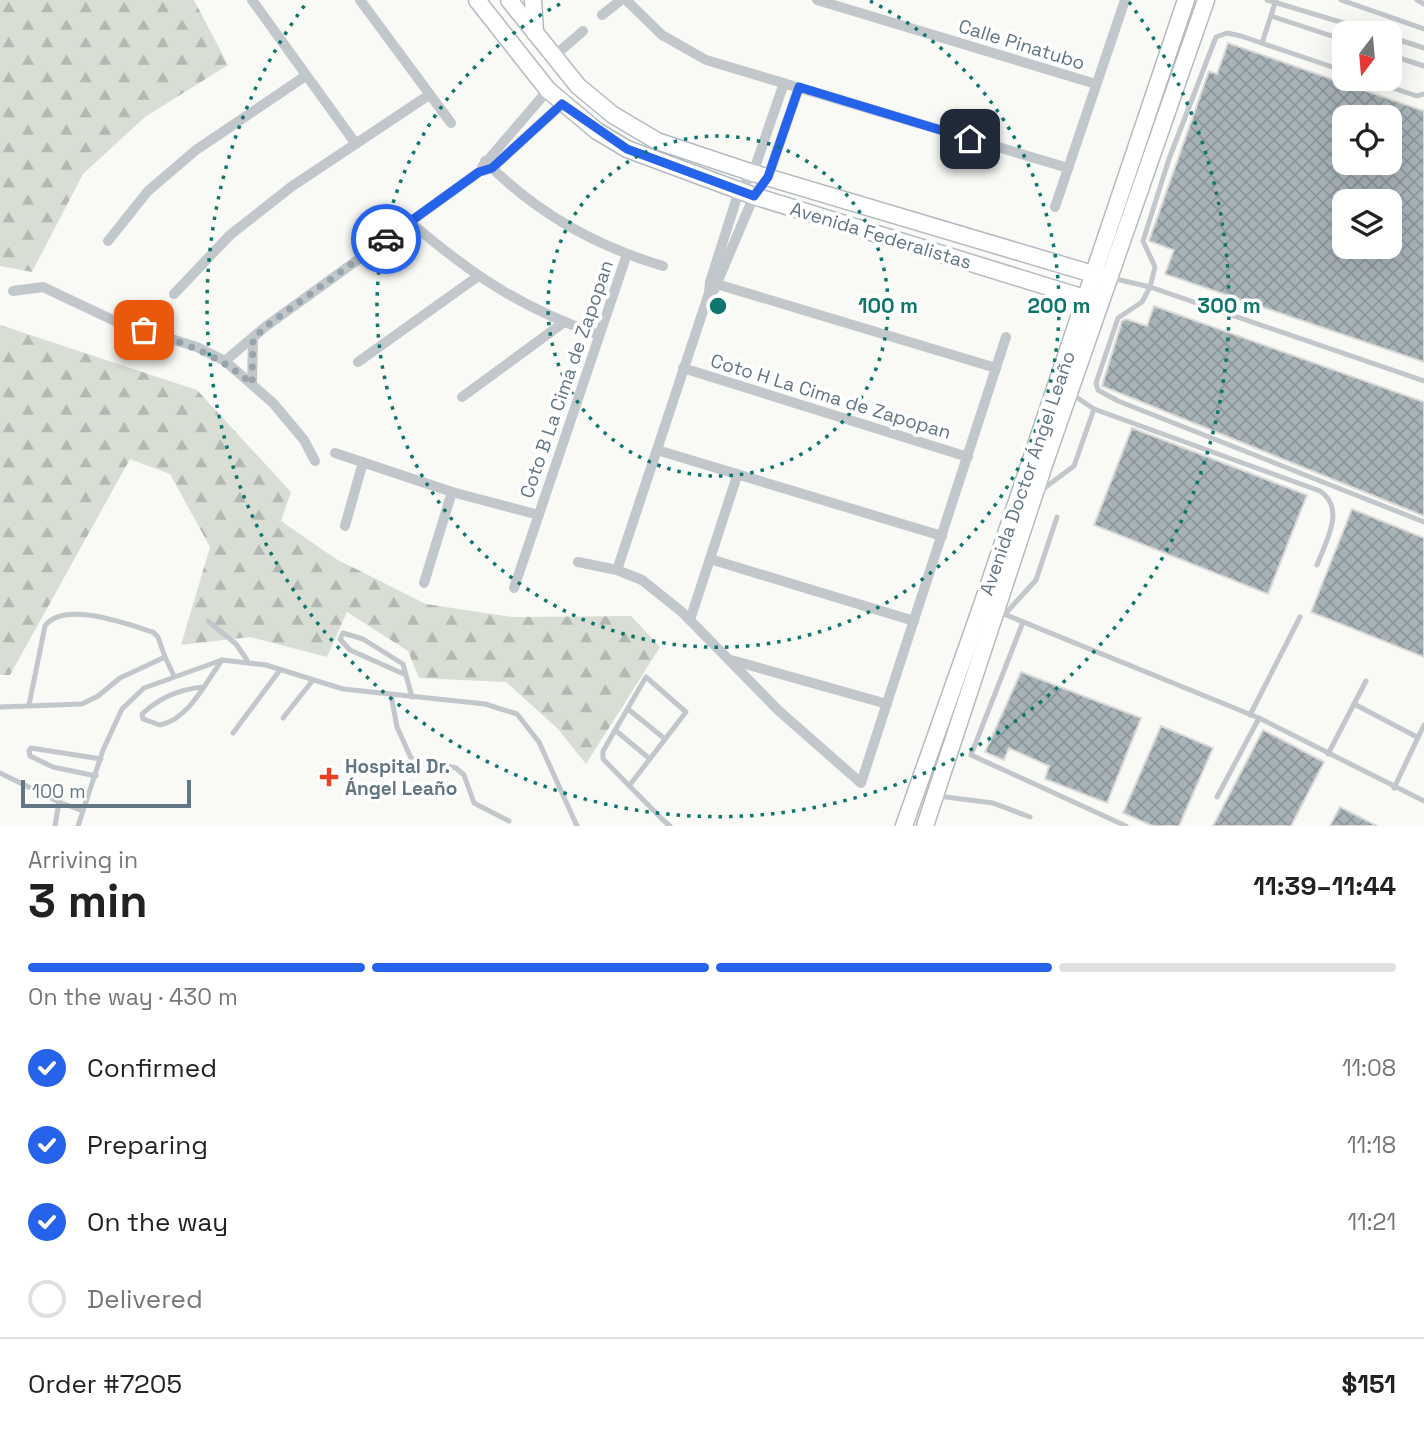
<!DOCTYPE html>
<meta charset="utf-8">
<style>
body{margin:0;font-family:"Space Grotesk",sans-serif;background:#f6f6f6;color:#222;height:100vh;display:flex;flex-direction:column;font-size:26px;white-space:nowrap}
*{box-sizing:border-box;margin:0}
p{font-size:23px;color:#767676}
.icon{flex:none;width:38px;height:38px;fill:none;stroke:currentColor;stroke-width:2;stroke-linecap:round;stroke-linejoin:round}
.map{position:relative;height:826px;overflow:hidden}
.sheet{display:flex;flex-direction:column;background:#fff;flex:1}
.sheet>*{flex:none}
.needle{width:46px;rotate:196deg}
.tools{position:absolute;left:1332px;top:21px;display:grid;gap:14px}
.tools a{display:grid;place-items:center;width:70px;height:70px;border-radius:14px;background:#fff;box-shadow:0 7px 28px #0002;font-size:35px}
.scale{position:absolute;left:21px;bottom:18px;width:170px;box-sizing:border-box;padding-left:7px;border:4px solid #627783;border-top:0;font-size:19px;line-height:24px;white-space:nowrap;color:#627783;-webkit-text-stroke:5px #fff;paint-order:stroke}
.pin{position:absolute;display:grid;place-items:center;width:60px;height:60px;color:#fff;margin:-30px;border-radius:14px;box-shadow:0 4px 10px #0006}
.courier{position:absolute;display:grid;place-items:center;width:70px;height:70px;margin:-35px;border:5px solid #2563eb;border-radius:50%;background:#fff;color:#222;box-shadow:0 2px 9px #0007}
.summary em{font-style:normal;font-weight:700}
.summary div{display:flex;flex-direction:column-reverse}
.summary{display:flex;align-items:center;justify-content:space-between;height:119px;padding:0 28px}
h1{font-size:46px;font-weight:700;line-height:52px}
.bar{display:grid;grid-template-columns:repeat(4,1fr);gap:10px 7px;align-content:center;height:84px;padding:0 28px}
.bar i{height:9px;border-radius:5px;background:#e0e0e0}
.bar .selected{background:#2563eb}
.bar p{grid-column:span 4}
.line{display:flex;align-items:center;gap:18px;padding:0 28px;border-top:2px solid #e0e0e0}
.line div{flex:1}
ol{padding:0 28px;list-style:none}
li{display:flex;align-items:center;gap:21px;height:77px}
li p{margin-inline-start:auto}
li .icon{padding:7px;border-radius:50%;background:#2563eb;color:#fff;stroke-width:4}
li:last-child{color:#767676}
li i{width:38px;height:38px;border:4px solid #e0e0e0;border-radius:50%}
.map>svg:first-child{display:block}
</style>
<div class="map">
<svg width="1424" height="826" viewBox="0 0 1424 826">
<defs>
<pattern id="forest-firs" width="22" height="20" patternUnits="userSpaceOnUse" patternTransform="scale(1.75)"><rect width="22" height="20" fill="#d9ded5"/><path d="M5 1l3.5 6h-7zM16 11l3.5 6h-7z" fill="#b3b9b2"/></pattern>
<pattern id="building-cross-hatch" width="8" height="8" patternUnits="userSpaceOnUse" patternTransform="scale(1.75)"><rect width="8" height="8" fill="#a8b3b8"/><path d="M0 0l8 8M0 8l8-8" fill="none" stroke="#8c969b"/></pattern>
</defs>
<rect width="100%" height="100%" fill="#f9f9f6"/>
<!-- forest -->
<g fill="url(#forest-firs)">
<path d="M 0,0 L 194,0 L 228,65 L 145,117 L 83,174 L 32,272 L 0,266 Z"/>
<path d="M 0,325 L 197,390 L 291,492 L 281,521 L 336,559 L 426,604 L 512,617 L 631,616 L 660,647 L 586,764 L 558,729 L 506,682 L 419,678 L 408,651 L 347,612 L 327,657 L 250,637 L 181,645 L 210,547 L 170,474 L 130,459 L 10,675 L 0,675 Z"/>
</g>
<!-- building -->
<g fill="url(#building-cross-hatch)" stroke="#dbdad8" stroke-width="2" fill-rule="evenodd">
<path d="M 1228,43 L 1424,111 L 1424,362 L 1165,274 L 1174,250 L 1149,241 L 1209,71 L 1217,74 ZM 1344,117 L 1390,117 L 1390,163 L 1344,163 ZM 1344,201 L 1390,201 L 1390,247 L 1344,247 Z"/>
<path d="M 1154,306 L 1424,402 L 1424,516 L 1102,386 L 1122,321 L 1126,319 L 1147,326 Z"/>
<path d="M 1132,428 L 1307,495 L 1268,594 L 1094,525 Z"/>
<path d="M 1352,509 L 1424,538 L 1424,657 L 1311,612 Z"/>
<path d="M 1021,672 L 1141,718 L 1107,803 L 1045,779 L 1049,766 L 1009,748 L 1004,760 L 985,752 Z"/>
<path d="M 1161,726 L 1213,748 L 1179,826 L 1153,826 L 1123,813 Z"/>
<path d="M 1263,730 L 1324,762 L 1291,826 L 1213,826 Z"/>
<path d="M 1340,807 L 1377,826 L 1330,826 Z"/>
</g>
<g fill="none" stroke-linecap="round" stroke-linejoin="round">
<defs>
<g id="secondary">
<path d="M 477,0 L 548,90 L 597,131 L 627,149 L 754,196 L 1094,301"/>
<path d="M 509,0 L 578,86 L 613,115 L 657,141 L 753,173 L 1103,277"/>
<path d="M 533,0 L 535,33"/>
<path d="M 904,826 L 982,605 L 1186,0"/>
<path d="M 925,826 L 1045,462 L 1206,0"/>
</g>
</defs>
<!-- secondary casing -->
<use href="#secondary" stroke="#b4bbc0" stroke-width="19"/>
<!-- lane -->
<g stroke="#c2c7cb" stroke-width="5">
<path d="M 1267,0 L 1377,33"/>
<path d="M 1341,0 L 1424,29"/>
<path d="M 1417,0 L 1424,4"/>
<path d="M 1271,16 L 1344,40"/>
<path d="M 1390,37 L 1424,48"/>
<path d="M 1262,43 L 1276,0"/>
<path d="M 1390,55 L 1424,66"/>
<path d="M 1344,71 L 1241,36 L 1227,33 L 1216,37 L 1169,159 L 1143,241 L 1155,267 L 1150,287 L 1142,302 L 1118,318 L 1096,383 L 1098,390 L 1118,401 L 1424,522"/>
<path d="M 1366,79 L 1417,96 L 1424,94"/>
<path d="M 1112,278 L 1150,287 L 1424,381"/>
<path d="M 1094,409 L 1320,491 C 1346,508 1326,541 1317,565"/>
<path d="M 1039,492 L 1074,466 L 1094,409 L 1073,395"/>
<path d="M 999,612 L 1259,718 L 1424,801"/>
<path d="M 1005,614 L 1036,580 L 1057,517"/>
<path d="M 208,621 L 236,644 L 247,660"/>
<path d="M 1023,622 L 971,755 L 1126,826"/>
<path d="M 406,675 L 403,664 L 363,639 L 343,633 L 340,639 L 350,650 L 406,675 L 412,697"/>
<path d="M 203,687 C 180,689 159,698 142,714 L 143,719 L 160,725 C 189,719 206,682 222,660"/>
<path d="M 391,695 L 397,727 L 411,758 L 456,768 L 464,775 L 474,803 L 509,821"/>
<path d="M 1354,704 L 1417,737"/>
<path d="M 29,705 L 45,626 C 63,600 127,624 153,632 L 158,637 L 165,657"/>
<path d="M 0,707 L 82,704 L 98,696 L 120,678 L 165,657 L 174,676"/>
<path d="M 628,709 L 665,739"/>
<path d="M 1250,715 L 1300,617"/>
<path d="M 283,718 L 313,680"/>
<path d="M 615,730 L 650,759"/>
<path d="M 233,733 L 280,670"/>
<path d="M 1328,754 L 1366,681"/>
<path d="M 0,773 L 59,802"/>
<path d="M 96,776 L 53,767 L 30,756 L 29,751 L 31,748 L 101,759"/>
<path d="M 629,786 L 686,712 L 646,677 L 603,751 L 603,759 L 664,821 L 670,826"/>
<path d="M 1394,788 L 1424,725"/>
<path d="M 938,796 L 993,803 L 1030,817"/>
<path d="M 1217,797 L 1259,718"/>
<path d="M 55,826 L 59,802 L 83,811"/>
<path d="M 78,826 L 103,750 L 122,709 L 144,688 L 222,660 L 266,665 L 343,689 L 485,704 L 517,714 L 539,742 L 577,826"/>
</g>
<!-- street -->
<g stroke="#c2c7cb" stroke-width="10">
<path d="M 252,0 L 356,144"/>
<path d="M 360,0 L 451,123"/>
<path d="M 626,0 L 662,35 L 706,60 L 1068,168"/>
<path d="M 817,0 L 1096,84"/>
<path d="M 602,15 L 621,0"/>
<path d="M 553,57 L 583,31"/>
<path d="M 485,161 C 535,212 595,246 663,266"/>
<path d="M 482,167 L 548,90"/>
<path d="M 1055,207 L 1125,0"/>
<path d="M 410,222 C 472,275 521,308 599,335"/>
<path d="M 108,241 L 148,191 L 196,150 L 304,77"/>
<path d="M 710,282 L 996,368"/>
<path d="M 714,290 L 754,196 L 768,177 L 799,87"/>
<path d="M 13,291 L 43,287 L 117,322 L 197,347 L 225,361 L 273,403 L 304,440 L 315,461"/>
<path d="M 174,294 L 230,235 L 291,187 L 429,95"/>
<path d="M 225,361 L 265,327 L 479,172 L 492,168 L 562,104"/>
<path d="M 358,362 L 477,277"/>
<path d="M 683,368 L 968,457"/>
<path d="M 252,384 L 253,339"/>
<path d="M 462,397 L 563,323"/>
<path d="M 657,450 L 942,536"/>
<path d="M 335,453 L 452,492 L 539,515"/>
<path d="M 345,526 L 363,462"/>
<path d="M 710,559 L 914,621"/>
<path d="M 578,562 L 617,570 L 642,580 L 682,612 L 778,710 L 861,783 L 1006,337"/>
<path d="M 617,570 L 709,293 L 710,282 L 739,191 L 753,173 L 784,83"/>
<path d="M 424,583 L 452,492"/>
<path d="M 514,588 L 627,254"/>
<path d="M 690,620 L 737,476"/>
<path d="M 731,660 L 887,704"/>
</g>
<!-- secondary -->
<use href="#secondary" stroke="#fff" stroke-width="16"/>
</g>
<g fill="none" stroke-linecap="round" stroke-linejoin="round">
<!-- done -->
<path stroke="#97a4ab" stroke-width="7" stroke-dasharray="0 12.6" d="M 144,330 C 187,344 217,354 252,384 L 253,339 L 265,327 L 386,239"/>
<!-- route -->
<path stroke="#2563eb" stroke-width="9" d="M 386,239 L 479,172 L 492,168 L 562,104 L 627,149 L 754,196 L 768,177 L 799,87 L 970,139"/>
</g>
<!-- distance rings -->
<g fill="none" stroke="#0f766e" stroke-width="3.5" stroke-dasharray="3.5 7">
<circle cx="718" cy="306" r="170"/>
<path d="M870 1A341 341 0 1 1 566 1"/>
<path d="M1129 2A511 511 0 1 1 307 2"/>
</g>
<!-- markers -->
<path fill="#eb4024" stroke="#fff" stroke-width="2.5" d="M325.5 766.5h7v7h7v7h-7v7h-7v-7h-7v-7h7z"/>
<g text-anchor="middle" stroke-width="7" stroke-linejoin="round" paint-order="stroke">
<!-- street labels -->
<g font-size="19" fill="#627783" stroke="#fff">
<text transform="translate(1022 44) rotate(17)" y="7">Calle Pinatubo</text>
<text transform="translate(881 235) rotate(17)" y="7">Avenida Federalistas</text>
<text transform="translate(566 379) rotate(-71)" y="7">Coto B La Cima de Zapopan</text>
<text transform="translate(831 396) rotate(17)" y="7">Coto H La Cima de Zapopan</text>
<text transform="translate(1027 473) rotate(-71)" y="7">Avenida Doctor Ángel Leaño</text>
</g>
<!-- poi labels -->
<g font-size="19" font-weight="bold" fill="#627783" stroke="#fff" text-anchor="start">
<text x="345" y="773">Hospital Dr.<tspan x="345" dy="22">Ángel Leaño</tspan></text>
</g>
</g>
<circle cx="718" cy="306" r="10" fill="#0f766e" stroke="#fff" stroke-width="3.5"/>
<g font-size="21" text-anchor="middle" font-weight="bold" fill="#0f766e" stroke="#fff" stroke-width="7" stroke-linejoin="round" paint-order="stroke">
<text x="888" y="313">100 m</text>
<text x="1059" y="313">200 m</text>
<text x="1229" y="313">300 m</text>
</g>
</svg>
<div class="tools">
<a><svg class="needle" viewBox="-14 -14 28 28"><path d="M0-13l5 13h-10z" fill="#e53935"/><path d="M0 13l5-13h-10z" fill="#767676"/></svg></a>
<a><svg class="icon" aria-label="locate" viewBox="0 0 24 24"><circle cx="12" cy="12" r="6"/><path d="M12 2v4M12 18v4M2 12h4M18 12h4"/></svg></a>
<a><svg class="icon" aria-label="layers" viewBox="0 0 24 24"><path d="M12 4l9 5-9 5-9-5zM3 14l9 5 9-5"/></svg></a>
</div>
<div class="scale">100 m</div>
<div class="pin" style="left:144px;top:330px;background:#ea580c"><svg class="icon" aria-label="bag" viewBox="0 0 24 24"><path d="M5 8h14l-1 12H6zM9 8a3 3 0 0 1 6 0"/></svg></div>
<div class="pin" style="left:970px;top:139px;background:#1f2937"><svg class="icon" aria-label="home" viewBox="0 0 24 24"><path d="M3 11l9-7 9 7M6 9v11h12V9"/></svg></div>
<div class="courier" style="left:386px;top:239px"><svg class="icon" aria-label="car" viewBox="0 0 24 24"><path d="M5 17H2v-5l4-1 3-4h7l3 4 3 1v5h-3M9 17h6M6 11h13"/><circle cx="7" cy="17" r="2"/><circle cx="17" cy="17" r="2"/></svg></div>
</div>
<section class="sheet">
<div class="summary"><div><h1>3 min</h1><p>Arriving in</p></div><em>11:39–11:44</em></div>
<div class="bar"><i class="selected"></i><i class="selected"></i><i class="selected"></i><i></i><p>On the way · 430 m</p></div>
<ol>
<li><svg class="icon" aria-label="check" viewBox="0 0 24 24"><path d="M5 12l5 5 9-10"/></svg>Confirmed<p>11:08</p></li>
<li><svg class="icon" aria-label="check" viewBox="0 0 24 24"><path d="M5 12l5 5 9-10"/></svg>Preparing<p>11:18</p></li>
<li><svg class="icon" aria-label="check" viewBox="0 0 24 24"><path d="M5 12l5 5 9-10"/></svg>On the way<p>11:21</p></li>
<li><i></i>Delivered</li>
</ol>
<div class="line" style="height:91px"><div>Order #7205</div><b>$151</b></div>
</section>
